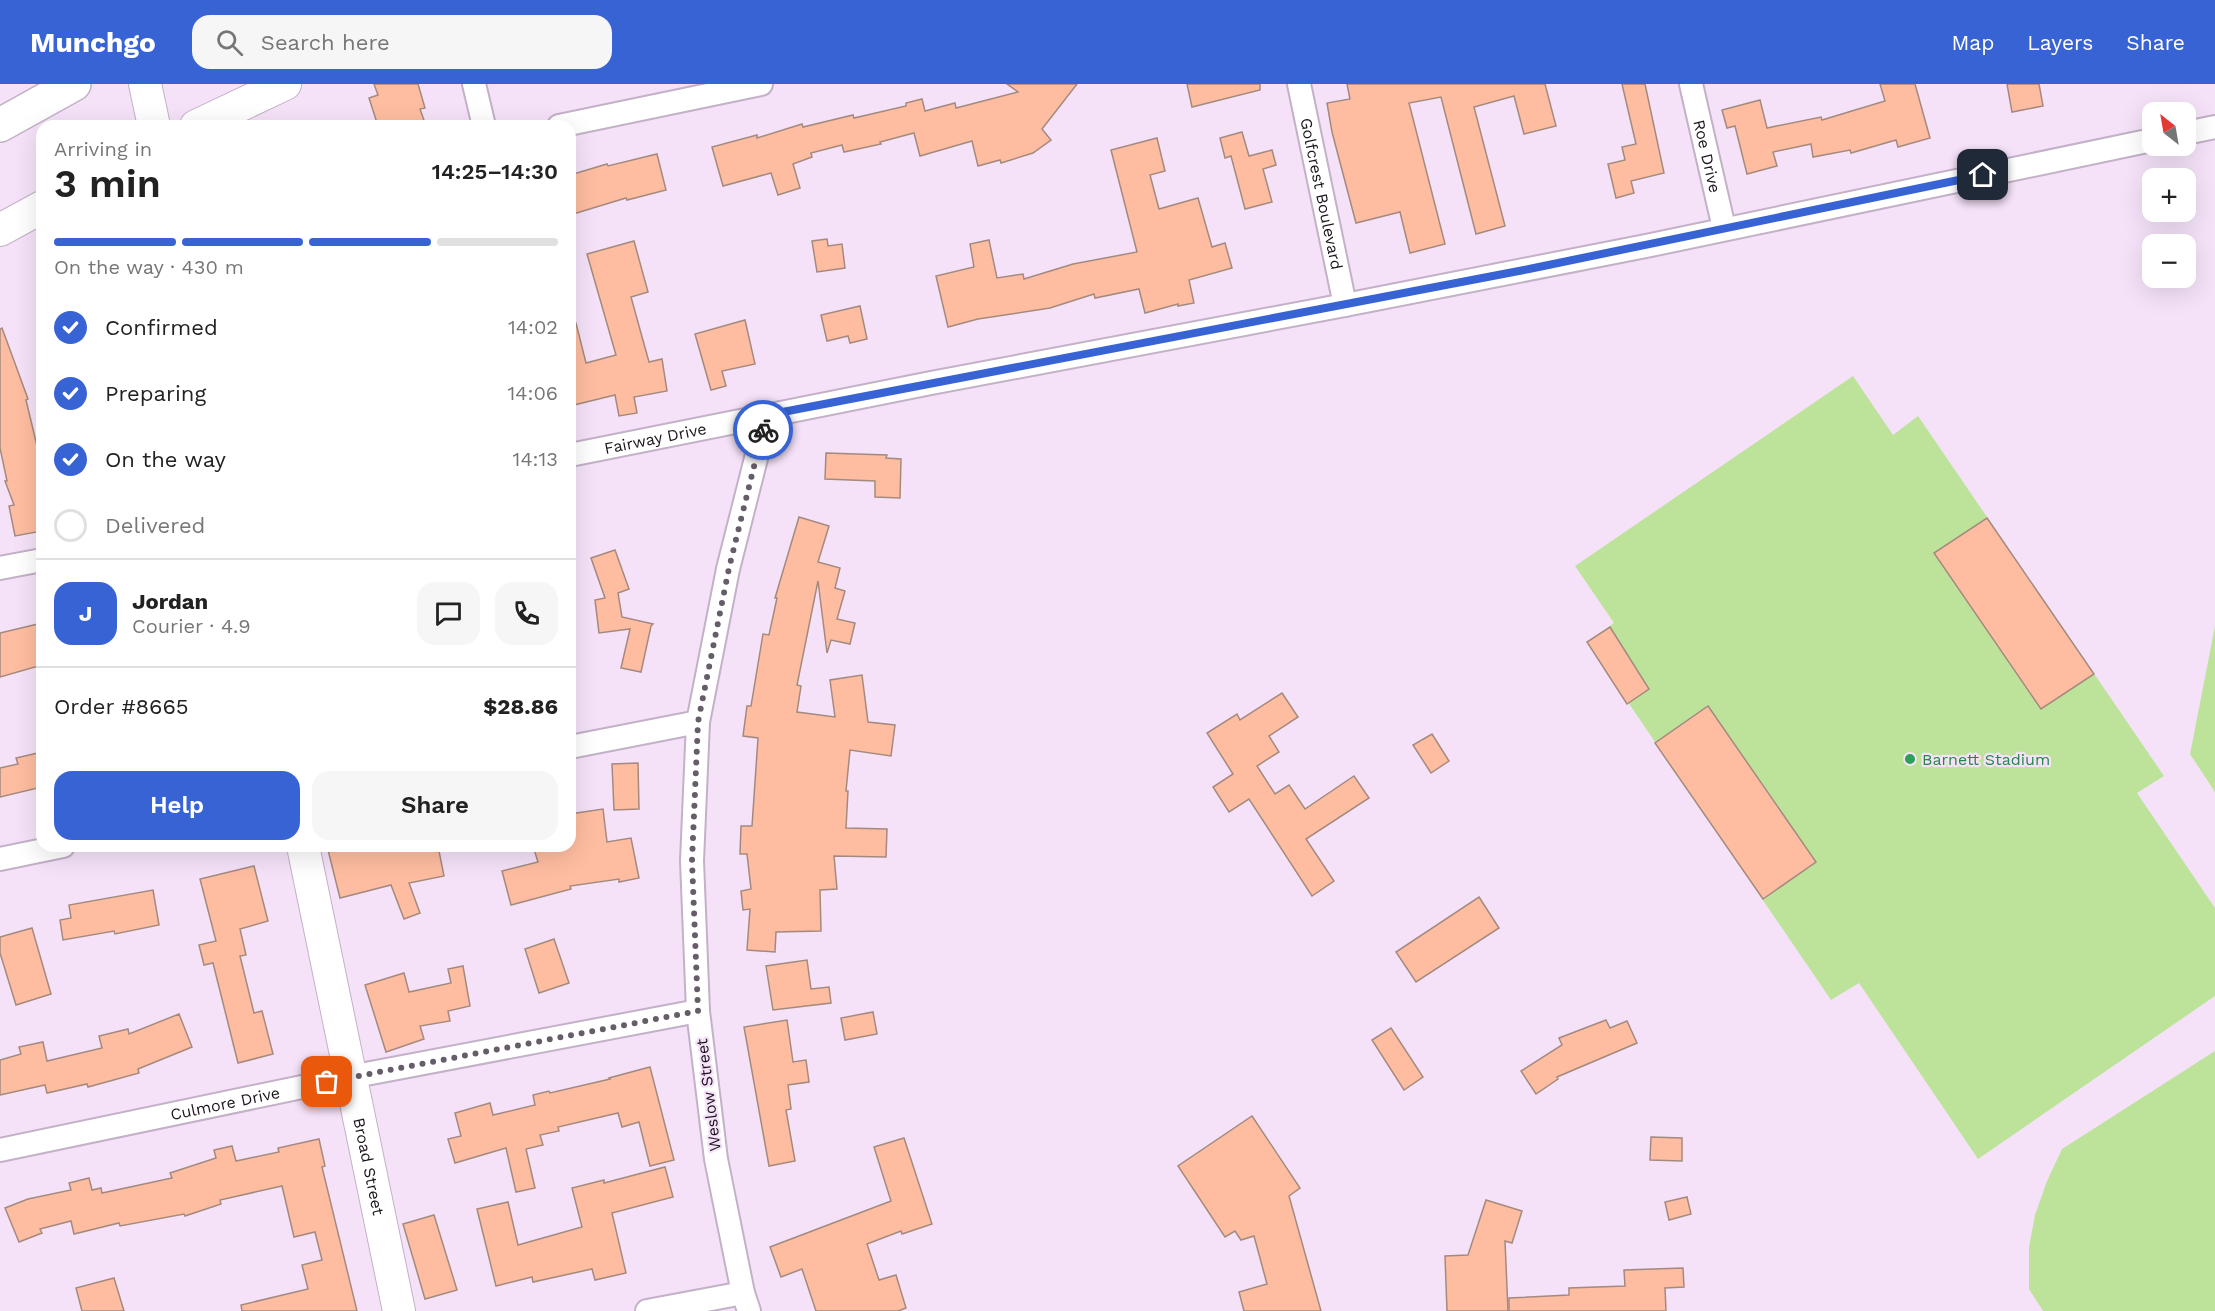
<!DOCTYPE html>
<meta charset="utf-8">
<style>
body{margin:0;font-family:"Work Sans",sans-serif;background:#f6f6f6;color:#222;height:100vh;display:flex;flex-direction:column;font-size:22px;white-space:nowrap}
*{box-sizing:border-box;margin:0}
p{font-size:20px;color:#767676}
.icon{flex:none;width:33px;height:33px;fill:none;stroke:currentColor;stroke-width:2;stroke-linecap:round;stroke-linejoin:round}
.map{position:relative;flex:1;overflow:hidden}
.panel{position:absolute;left:36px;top:36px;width:540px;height:732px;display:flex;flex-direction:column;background:#fff;border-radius:18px;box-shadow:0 6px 24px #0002}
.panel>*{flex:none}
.needle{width:39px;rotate:329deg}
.fabs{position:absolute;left:2142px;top:18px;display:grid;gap:12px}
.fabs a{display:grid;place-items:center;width:54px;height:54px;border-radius:12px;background:#fff;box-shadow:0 6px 24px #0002;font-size:30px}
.pin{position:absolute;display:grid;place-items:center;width:51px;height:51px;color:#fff;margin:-26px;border-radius:12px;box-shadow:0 3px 9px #0006}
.courier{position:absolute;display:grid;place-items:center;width:60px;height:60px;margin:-30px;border:4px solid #3863d4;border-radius:50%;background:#fff;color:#222;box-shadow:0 2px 8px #0007}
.overview em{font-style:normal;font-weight:600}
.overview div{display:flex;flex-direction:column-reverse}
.overview{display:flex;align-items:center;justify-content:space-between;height:102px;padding:0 18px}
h1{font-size:39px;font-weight:600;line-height:45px}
.bar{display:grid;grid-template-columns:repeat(4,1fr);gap:9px 6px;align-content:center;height:72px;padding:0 18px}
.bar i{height:8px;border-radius:4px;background:#e0e0e0}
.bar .on{background:#3863d4}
.bar p{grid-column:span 4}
.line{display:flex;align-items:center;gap:15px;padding:0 18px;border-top:2px solid #e0e0e0}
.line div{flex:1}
.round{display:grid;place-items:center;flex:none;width:63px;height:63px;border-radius:18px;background:#f6f6f6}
ol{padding:0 18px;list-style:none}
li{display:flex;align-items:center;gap:18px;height:66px}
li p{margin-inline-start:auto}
li .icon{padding:6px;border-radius:50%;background:#3863d4;color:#fff;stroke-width:4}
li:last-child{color:#767676}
li i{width:33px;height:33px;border:3px solid #e0e0e0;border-radius:50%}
.primary-button{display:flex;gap:12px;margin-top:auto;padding:12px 18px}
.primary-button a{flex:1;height:69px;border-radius:18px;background:#3863d4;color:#fff;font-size:24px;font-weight:600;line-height:69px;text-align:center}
.primary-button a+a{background:#f6f6f6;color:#222}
header{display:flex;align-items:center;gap:36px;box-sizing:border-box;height:84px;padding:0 30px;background:#3863d4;color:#fff}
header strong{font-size:28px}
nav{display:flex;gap:33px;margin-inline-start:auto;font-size:21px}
.search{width:420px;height:54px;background:#f6f6f6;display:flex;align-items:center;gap:15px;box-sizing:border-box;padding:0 21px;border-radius:18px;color:#767676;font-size:22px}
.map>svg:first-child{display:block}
</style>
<header>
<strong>Munchgo</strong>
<div class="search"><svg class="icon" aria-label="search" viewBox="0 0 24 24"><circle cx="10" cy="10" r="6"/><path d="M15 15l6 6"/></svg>Search here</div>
<nav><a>Map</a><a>Layers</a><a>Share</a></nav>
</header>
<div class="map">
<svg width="2215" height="1227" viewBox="0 0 2215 1227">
<rect width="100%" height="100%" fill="#f5e2f9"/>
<!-- pitch -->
<g fill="#bde39b">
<path d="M 1853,292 L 1893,351 L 1918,332 L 2164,692 L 2137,709 L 2215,824 L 2215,912 L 1978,1075 L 1859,899 L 1831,916 L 1587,558 L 1614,539 L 1575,482 Z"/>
<path d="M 2215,542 L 2215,708 L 2190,670 Z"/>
<path d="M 2215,967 L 2215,1227 L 2043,1227 L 2029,1205 L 2029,1163 L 2035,1131 L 2047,1097 L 2062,1065 Z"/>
</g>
<!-- building -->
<g fill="#febda1" stroke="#a48a7e" stroke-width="1.5">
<path d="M 374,0 L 418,0 L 425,24 L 420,25 L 426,42 L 378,42 L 369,14 L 378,11 Z"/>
<path d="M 1007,0 L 1077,0 L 1042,45 L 1051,56 L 1033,69 L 1001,79 L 1000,76 L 978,82 L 972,57 L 920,72 L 914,49 L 880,58 L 881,60 L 844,68 L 842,61 L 811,69 L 812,73 L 793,80 L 800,104 L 778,111 L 771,89 L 723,102 L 712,63 L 757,51 L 757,54 L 802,40 L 803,43 L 853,31 L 854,34 L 906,22 L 906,19 L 922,15 L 925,27 L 955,19 L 956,24 L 1018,8 Z"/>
<path d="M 1187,0 L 1260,0 L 1260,6 L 1192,23 Z"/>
<path d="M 1347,0 L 1545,0 L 1556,42 L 1524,50 L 1514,12 L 1474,23 L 1505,142 L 1476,150 L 1441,13 L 1409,19 L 1445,160 L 1410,169 L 1400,128 L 1356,139 L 1332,48 L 1327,19 L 1350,15 Z"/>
<path d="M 1622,0 L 1645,0 L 1664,89 L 1631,97 L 1634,109 L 1616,114 L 1608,80 L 1625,76 L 1622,63 L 1636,60 Z"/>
<path d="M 1880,0 L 1915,0 L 1930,54 L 1898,63 L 1896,56 L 1851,69 L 1850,66 L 1813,73 L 1811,60 L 1773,68 L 1777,82 L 1747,90 L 1735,42 L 1727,44 L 1722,26 L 1760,16 L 1767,44 L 1821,33 L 1822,36 L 1885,17 Z"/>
<path d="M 2007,0 L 2039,0 L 2043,22 L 2012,28 Z"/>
<path d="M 1242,48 L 1249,72 L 1272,66 L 1276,81 L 1263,85 L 1272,118 L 1245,125 L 1231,72 L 1225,74 L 1220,54 Z"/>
<path d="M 1157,54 L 1165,87 L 1150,91 L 1159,125 L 1198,114 L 1212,163 L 1225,159 L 1232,184 L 1189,196 L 1194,219 L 1178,222 L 1178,220 L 1145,229 L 1139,205 L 1095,214 L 1094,210 L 1050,224 L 978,235 L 948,243 L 936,192 L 974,183 L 970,160 L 989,156 L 997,194 L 1023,190 L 1024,195 L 1073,180 L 1137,168 L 1111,66 Z"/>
<path d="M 657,70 L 666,106 L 627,116 L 626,114 L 570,131 L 570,91 L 607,80 L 608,82 Z"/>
<path d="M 827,155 L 828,162 L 842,160 L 845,184 L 817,188 L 812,157 Z"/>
<path d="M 634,157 L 648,208 L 631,213 L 649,278 L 662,275 L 667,307 L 634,313 L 637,329 L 619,332 L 615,311 L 570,322 L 570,240 L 576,239 L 586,279 L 616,271 L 587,170 Z"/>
<path d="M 860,222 L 867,255 L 850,259 L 848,252 L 827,257 L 821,231 Z"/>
<path d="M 745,236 L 755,280 L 722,287 L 726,302 L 711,306 L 695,250 Z"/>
<path d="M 2,244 L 28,315 L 26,316 L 38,366 L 42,365 L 42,447 L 15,452 L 9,422 L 14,421 L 5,397 L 7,397 L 0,364 L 0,245 Z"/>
<path d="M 826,369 L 887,371 L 886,374 L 901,375 L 900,414 L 875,413 L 875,397 L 825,395 Z"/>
<path d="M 799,433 L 829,442 L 818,478 L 840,484 L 835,504 L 845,507 L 837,535 L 855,539 L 850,560 L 831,556 L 827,569 L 818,497 L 797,601 L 801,602 L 797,628 L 835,633 L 830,596 L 862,591 L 868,638 L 895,641 L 891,672 L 850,666 L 846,707 L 848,707 L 846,744 L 887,745 L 886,773 L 834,772 L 837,805 L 820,806 L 821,847 L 776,848 L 775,868 L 747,866 L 750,825 L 743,826 L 741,807 L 751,805 L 747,770 L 740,770 L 741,742 L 752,742 L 758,654 L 743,652 L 747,622 L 751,622 L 763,550 L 769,551 L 777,514 L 775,514 Z"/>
<path d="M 1987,434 L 2094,590 L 2041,625 L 1934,469 Z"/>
<path d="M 615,466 L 629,505 L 618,509 L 622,533 L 653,540 L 651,542 L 641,588 L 621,584 L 630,545 L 599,549 L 595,516 L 605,514 L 591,474 Z"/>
<path d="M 42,539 L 42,581 L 0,593 L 0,549 Z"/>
<path d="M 1610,543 L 1649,605 L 1627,620 L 1587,558 Z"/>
<path d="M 1282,609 L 1298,633 L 1269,652 L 1279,668 L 1257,682 L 1275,710 L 1289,701 L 1305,725 L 1354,692 L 1369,714 L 1306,755 L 1334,797 L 1312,812 L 1249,715 L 1229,728 L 1213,703 L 1233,690 L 1207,649 L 1237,630 L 1240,636 Z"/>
<path d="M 1708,622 L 1816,778 L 1763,815 L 1655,659 Z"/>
<path d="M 1432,650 L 1449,677 L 1431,689 L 1413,661 Z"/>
<path d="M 42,668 L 42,703 L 0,713 L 0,684 L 18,680 L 16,674 Z"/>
<path d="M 638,679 L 639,725 L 614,726 L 612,680 Z"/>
<path d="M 603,725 L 607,758 L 631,754 L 639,794 L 619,798 L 619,795 L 570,802 L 571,805 L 511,821 L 502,787 L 538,778 L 533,762 L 570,762 L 570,730 Z"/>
<path d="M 327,762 L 438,762 L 444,792 L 409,799 L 420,829 L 404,835 L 391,801 L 340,814 Z"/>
<path d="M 254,782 L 268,837 L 240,845 L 246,871 L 240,872 L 254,929 L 262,927 L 273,970 L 238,979 L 213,879 L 204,881 L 199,861 L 216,857 L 200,795 Z"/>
<path d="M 153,806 L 159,841 L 115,850 L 114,847 L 63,856 L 60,836 L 71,834 L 69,821 Z"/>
<path d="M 1479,813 L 1499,844 L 1416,898 L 1396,868 Z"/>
<path d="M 32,844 L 51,910 L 16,921 L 0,869 L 0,853 Z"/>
<path d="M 554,855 L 569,899 L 539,909 L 525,865 Z"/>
<path d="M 807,876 L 811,905 L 829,903 L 831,919 L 773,926 L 766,882 Z"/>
<path d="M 463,882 L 470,922 L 448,927 L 450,937 L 420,942 L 424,955 L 386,968 L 365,901 L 404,889 L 409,908 L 451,899 L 448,885 Z"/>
<path d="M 873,928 L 877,950 L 845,956 L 841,934 Z"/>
<path d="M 179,930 L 192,963 L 138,985 L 139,989 L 88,1003 L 87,1000 L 47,1009 L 45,1001 L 0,1011 L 0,976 L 21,970 L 19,963 L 43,958 L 47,977 L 102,964 L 99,952 L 128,945 L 129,950 Z"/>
<path d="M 787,936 L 793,978 L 806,976 L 809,998 L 788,1001 L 791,1025 L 786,1026 L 795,1077 L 769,1082 L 744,943 Z"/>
<path d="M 1606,936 L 1610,944 L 1627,937 L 1637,959 L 1557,993 L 1558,995 L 1536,1010 L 1521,987 L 1562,961 L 1559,954 Z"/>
<path d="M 1391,944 L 1423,993 L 1404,1006 L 1372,956 Z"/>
<path d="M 650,983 L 674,1076 L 650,1082 L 639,1038 L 622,1043 L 618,1029 L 558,1043 L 559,1047 L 540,1051 L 543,1061 L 526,1065 L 535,1104 L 516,1108 L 506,1064 L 455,1079 L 448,1055 L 461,1052 L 455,1029 L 490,1019 L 493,1031 L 535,1021 L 533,1011 L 549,1007 L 550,1009 L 610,995 L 609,994 Z"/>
<path d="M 1252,1032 L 1300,1104 L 1289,1112 L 1321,1227 L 1244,1227 L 1239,1208 L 1267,1200 L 1254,1152 L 1241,1156 L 1235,1147 L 1225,1153 L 1178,1082 Z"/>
<path d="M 1651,1053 L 1682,1054 L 1682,1077 L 1650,1076 Z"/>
<path d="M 904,1054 L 932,1140 L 902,1150 L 901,1147 L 867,1160 L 879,1196 L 896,1191 L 906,1224 L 898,1227 L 816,1227 L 802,1185 L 781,1193 L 770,1163 L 891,1117 L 874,1063 Z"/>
<path d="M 319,1055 L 325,1082 L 322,1083 L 357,1227 L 242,1227 L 241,1221 L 308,1205 L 302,1181 L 322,1176 L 315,1148 L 294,1153 L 282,1102 L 220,1116 L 221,1120 L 185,1132 L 184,1130 L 120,1142 L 119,1139 L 74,1150 L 71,1137 L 40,1145 L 42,1149 L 19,1158 L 5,1124 L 28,1115 L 71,1106 L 69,1099 L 89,1094 L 92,1106 L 101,1104 L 102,1109 L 172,1094 L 170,1089 L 216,1074 L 214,1066 L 232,1062 L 236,1077 L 279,1068 L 278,1064 Z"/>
<path d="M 665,1083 L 673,1113 L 612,1129 L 626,1189 L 595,1196 L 592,1185 L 533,1198 L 532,1193 L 496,1202 L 477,1125 L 508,1118 L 518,1161 L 582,1143 L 572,1104 L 604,1096 L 604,1099 Z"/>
<path d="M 1687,1113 L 1691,1130 L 1669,1136 L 1665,1118 Z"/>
<path d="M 1486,1116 L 1522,1127 L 1512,1159 L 1505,1157 L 1508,1227 L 1447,1227 L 1445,1172 L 1468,1171 Z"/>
<path d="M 434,1131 L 457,1206 L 425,1215 L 403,1140 Z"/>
<path d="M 1683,1184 L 1684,1203 L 1665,1204 L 1666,1227 L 1509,1227 L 1509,1214 L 1569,1211 L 1569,1204 L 1625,1202 L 1624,1186 Z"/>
<path d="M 114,1194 L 124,1227 L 82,1227 L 76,1204 Z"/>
</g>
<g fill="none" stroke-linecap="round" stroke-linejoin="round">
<defs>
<g id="street">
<path d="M 474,0 L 484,42"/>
<path id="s1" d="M 1299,0 L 1345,221"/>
<path id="s2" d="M 1691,0 L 1724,144"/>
<path d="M 559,42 L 761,0"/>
<path d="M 2186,49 L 2215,43"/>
<path id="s3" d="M 570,371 L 931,299 L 1345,221 L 1646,162 L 2152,56"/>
<path d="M 0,484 L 42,476"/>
<path d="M 570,663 L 698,638"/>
<path d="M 0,775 L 63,762"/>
<path id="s4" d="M 0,1066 L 350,993 L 698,927"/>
<path d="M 647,1227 L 743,1209"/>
<path d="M 749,1227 L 743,1209 L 716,1075 L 698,927 L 692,777 L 698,638 L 728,485 L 767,331"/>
</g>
<g id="secondary">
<path d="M 145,0 L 154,42"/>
<path d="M 196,42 L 285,0"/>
<path d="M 0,146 L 42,123"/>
<path id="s5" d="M 303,762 L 399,1227"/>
</g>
<path id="highway" d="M 0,41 L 74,0"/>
</defs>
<!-- street casing -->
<use href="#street" stroke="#c3b1c7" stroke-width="26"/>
<!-- secondary casing -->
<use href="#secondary" stroke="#c3b1c7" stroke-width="34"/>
<!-- highway casing -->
<use href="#highway" stroke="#c3b1c7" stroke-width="36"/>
<!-- street -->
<use href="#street" stroke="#fff" stroke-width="22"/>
<!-- secondary -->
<use href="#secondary" stroke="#fff" stroke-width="32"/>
<!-- highway -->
<use href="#highway" stroke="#fff" stroke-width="33"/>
</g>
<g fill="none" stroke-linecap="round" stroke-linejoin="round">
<!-- done -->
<path stroke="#675c69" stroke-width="6" stroke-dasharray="0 10.8" d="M 327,998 L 698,927 L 692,777 L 698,638 L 729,484 L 763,346"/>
<!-- route -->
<path stroke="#3863d4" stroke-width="8" d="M 763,346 L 767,331 L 1529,185 L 1983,91"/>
</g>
<!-- markers -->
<circle fill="#2e9e5b" stroke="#f5e2f9" stroke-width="2" cx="1910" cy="675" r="6"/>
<g text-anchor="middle" stroke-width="4.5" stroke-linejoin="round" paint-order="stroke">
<!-- street labels -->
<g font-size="16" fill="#1b141c" stroke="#f5e2f9">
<text dy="6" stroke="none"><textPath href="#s2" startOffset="74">Roe Drive</textPath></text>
<text dy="6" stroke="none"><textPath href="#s1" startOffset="112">Golfcrest Boulevard</textPath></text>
<text dy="6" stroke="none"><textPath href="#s3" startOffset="87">Fairway Drive</textPath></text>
<text transform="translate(708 1011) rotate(-97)" y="6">Weslow Street</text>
<text dy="6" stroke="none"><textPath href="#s4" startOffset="230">Culmore Drive</textPath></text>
<text dy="6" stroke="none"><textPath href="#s5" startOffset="327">Broad Street</textPath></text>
</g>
<!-- leisure labels -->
<g font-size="16" fill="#27864d" stroke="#f5e2f9" text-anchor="start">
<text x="1922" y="681">Barnett Stadium</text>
</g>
</g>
</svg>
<div class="fabs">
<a><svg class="needle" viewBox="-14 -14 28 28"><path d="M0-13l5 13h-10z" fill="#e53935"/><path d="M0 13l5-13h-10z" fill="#767676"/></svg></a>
<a>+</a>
<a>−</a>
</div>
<div class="pin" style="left:327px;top:998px;background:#ea580c"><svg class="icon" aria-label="bag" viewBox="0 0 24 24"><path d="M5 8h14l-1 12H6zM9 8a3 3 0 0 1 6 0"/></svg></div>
<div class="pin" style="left:1983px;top:91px;background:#1f2937"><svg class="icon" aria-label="home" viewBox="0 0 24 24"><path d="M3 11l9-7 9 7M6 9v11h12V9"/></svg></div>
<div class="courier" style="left:763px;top:346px"><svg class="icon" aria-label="bike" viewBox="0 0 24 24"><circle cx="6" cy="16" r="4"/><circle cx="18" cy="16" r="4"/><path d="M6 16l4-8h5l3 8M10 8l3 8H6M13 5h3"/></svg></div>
<section class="panel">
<div class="overview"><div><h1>3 min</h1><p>Arriving in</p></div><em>14:25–14:30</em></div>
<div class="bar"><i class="on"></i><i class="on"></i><i class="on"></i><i></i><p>On the way · 430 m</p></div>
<ol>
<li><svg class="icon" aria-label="check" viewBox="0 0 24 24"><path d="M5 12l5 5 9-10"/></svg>Confirmed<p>14:02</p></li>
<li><svg class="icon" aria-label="check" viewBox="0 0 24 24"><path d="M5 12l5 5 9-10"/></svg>Preparing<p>14:06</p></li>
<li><svg class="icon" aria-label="check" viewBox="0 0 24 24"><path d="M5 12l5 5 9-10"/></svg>On the way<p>14:13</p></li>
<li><i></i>Delivered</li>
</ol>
<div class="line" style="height:108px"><b class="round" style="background:#3863d4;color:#fff">J</b><div><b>Jordan</b><p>Courier · 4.9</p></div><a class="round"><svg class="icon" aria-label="chat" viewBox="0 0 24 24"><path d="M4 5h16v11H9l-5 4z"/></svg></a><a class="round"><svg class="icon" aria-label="phone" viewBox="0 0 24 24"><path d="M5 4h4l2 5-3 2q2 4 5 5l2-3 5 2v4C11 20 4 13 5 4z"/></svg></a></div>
<div class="line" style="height:78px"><div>Order #8665</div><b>$28.86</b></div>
<div class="primary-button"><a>Help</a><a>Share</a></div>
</section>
</div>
